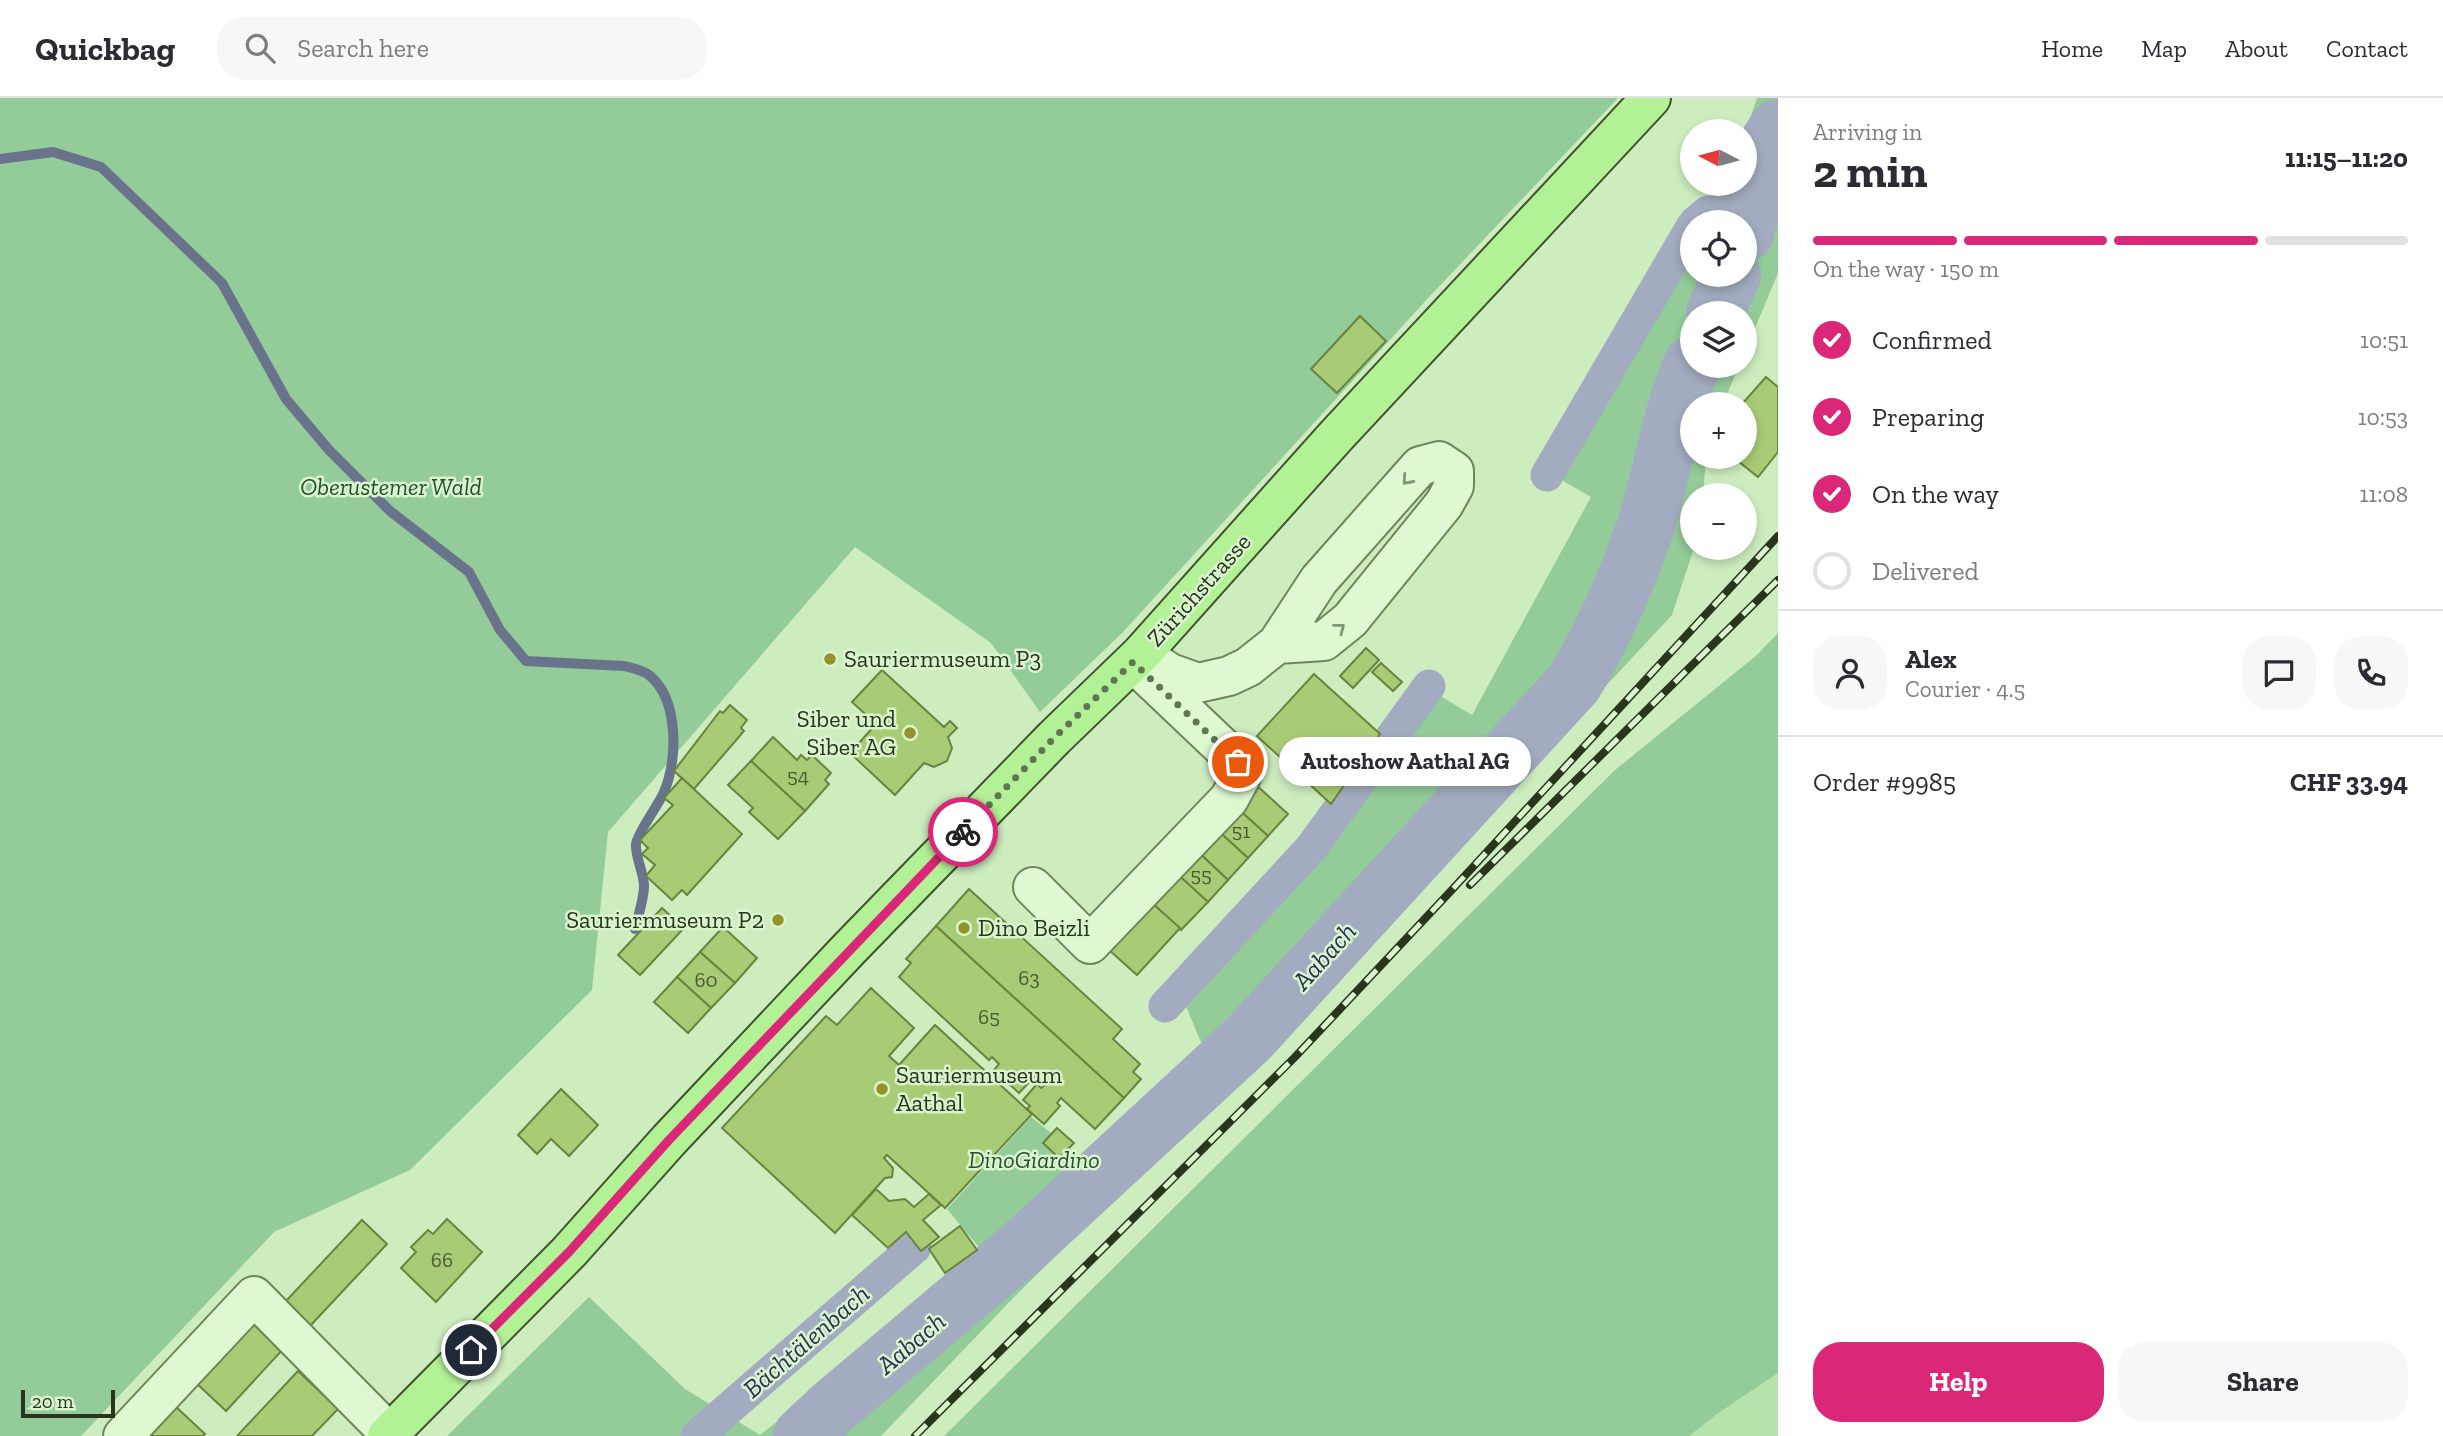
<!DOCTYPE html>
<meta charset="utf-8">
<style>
body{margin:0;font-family:"Zilla Slab",serif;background:#f7f7f7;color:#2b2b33;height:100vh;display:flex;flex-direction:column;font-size:26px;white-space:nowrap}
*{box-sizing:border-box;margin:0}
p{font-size:23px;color:#7c7c81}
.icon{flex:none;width:38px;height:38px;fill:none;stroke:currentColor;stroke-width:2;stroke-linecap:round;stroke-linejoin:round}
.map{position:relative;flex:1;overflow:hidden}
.details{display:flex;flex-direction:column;background:#fff;width:665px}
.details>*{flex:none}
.needle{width:46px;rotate:276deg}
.tools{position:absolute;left:1680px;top:21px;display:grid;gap:14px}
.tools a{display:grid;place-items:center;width:77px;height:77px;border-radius:50%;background:#fff;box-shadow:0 4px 10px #0003;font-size:35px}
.scale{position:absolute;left:21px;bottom:18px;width:94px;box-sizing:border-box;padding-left:7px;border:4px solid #29351c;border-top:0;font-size:19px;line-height:24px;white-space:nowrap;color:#29351c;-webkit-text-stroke:5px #daf5ce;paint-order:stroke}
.pin{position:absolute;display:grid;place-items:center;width:60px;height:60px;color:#fff;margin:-30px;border:4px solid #fff;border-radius:50%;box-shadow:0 2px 7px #0007}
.courier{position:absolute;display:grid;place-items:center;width:70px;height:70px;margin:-35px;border:5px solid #db2777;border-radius:50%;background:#fff;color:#222;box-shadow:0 2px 9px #0007}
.bubble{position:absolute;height:49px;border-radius:24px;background:#fff;box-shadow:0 4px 10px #0003;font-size:23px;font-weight:800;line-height:49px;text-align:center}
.headline em{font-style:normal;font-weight:800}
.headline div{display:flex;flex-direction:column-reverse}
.headline{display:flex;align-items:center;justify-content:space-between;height:119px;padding:0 35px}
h1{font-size:46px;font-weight:800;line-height:52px}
.bar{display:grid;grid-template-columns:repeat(4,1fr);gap:10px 7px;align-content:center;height:84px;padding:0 35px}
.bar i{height:9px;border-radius:5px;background:#e1e1e2}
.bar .selected{background:#db2777}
.bar p{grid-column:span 4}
.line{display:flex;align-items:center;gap:18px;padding:0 35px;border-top:2px solid #e1e1e2}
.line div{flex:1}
.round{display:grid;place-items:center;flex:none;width:74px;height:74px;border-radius:28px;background:#f7f7f7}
ol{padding:0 35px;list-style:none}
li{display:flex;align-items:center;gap:21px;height:77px}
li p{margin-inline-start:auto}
li .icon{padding:7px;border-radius:50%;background:#db2777;color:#fff;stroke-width:4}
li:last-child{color:#7c7c81}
li i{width:38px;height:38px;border:4px solid #e1e1e2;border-radius:50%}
.action{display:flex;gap:14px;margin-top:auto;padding:14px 35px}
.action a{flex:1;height:80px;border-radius:28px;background:#db2777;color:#fff;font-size:28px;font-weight:800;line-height:80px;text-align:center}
.action a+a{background:#f7f7f7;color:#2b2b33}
header{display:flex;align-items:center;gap:42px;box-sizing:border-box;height:98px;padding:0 35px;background:#fff;border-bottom:2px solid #e1e1e2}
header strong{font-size:33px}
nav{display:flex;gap:38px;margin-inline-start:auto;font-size:24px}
.search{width:490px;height:63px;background:#f7f7f7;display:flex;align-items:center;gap:18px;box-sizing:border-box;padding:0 24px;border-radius:28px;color:#7c7c81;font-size:26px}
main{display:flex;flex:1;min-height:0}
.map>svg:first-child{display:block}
</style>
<header>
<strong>Quickbag</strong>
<div class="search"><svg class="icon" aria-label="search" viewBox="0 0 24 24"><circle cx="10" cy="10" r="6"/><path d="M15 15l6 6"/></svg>Search here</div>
<nav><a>Home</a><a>Map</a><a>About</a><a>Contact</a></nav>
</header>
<main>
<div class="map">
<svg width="1778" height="1338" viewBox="0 0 1778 1338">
<rect width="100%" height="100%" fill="#cdedbf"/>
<!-- farmland -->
<path fill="#b6e3ac" d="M 1778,1275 L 1778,1338 L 1689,1338 L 1717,1316 Z"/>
<!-- green -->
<g fill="#93cb99" fill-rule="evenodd">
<path d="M 0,0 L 1618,0 L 1429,199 L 1123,534 L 1040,614 L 991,545 L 855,449 L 608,734 L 592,892 L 410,1072 L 274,1134 L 81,1338 L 0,1338 Z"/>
<path d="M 1757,0 L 1778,0 L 1778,175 L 1745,254 L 1745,215 L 1692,215 L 1692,268 L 1739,268 L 1723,306 L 1692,306 L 1692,359 L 1706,359 L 1703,397 L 1692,397 L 1694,450 L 1672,517 L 1275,943 L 1016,1197 L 881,1338 L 447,1338 L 589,1199 L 685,1291 L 760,1337 L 964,1175 L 1205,954 L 1176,884 L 1321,730 L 1422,587 L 1472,617 L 1591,399 L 1544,372 L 1684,127 L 1704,110 L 1730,106 L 1734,86 L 1745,86 L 1745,35 ZM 1745,124 L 1745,177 L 1692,177 L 1692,124 Z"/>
<path d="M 1778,535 L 1778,1275 L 1717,1316 L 1689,1338 L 944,1338 L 1615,672 L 1757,557 Z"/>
<path d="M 1031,1019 L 1081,1059 L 982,1153 L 947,1111 Z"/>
</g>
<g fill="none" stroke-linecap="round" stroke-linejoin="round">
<!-- stream -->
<path stroke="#6a738c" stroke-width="10" d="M 0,61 L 53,54 L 101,69 L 222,185 L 286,301 L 329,352 L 390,413 L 469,474 L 500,532 L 526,563 L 624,568 C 632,570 642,572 649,577 C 679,601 678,662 664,694 C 659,706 637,736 636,746 C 635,759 644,775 644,788 C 644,801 638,818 635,831"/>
<!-- canal -->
<g stroke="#a2abbf" stroke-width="33">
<path d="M 1696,124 L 1708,114 L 1778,109"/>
<path d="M 1547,377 L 1692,129"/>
<path d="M 1165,908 L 1311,750 L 1429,588"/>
<path d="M 697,1338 L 915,1149"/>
</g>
<!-- river -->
<g stroke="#a2abbf" stroke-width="58">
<path d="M 1745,135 L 1770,42 L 1778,30"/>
<path d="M 1715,215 L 1732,177"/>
<path d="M 802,1338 L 833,1309 L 1023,1149 L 1248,941 L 1574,585 C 1603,537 1626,485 1644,433 C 1663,378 1669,320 1692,267"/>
</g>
</g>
<!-- building -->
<g fill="#a8cb75" stroke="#69843e" stroke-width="2">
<path d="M 1360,218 L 1386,243 L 1337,295 L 1311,271 Z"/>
<path d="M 1766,279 L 1778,289 L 1778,354 L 1758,379 L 1733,359 L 1745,359 L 1745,306 L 1742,306 Z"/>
<path d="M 1366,550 L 1379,562 L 1353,590 L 1340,578 Z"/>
<path d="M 1381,565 L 1402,584 L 1393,593 L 1372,574 Z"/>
<path d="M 882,572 L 944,629 L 950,623 L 957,630 L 948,639 L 952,650 L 947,663 L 934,669 L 924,665 L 895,697 L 850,655 L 876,626 L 852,604 Z"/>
<path d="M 1314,576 L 1380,636 L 1331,706 L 1257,638 Z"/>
<path d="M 730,607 L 747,622 L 741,630 L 744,633 L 694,691 L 674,673 L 720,613 L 723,615 Z"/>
<path d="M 773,639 L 797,662 L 801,657 L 807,662 L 812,657 L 831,675 L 825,682 L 829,686 L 805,713 L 751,663 Z"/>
<path d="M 751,663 L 805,713 L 778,741 L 749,714 L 753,710 L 728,687 Z"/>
<path d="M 682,680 L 742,736 L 687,797 L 682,792 L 672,802 L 646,778 L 655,767 L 642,756 L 648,750 L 640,742 L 673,707 L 664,700 Z"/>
<path d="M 1254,685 L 1288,716 L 1268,738 L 1234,707 Z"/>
<path d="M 1234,707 L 1268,738 L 1248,760 L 1214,729 Z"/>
<path d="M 1214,729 L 1248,760 L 1228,782 L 1194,750 Z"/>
<path d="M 1194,750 L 1228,782 L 1208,804 L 1174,773 Z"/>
<path d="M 1174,773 L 1208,804 L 1181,832 L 1148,801 Z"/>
<path d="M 969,791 L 1122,931 L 1113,941 L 1140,966 L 1133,974 L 1141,981 L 1124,1000 L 936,828 Z"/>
<path d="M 1152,805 L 1180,830 L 1137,877 L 1109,852 Z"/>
<path d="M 662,810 L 684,830 L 640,877 L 618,857 Z"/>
<path d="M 936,828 L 1124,1000 L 1095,1031 L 1061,1000 L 1057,1005 L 1060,1008 L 1044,1026 L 1027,1011 L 1030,1008 L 1023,1002 L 1037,986 L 1041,990 L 1045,987 L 1035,978 L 1019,995 L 994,972 L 999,966 L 992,959 L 989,962 L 899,879 L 911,865 L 906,861 Z"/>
<path d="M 723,829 L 757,860 L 735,885 L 700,854 Z"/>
<path d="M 700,854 L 735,885 L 711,910 L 677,879 Z"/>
<path d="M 677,879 L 711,910 L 688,935 L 654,904 Z"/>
<path d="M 871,890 L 914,930 L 889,958 L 899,967 L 935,927 L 1032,1016 L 945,1110 L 887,1057 L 884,1060 L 893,1070 L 892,1079 L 885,1080 L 835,1135 L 722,1030 L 826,918 L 837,927 Z"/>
<path d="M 561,991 L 598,1027 L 569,1058 L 551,1041 L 537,1056 L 518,1037 Z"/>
<path d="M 1057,1030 L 1074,1045 L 1059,1060 L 1043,1045 Z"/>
<path d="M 876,1091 L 889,1103 L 905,1101 L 914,1109 L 929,1096 L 941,1107 L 923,1122 L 939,1139 L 921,1153 L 906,1134 L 888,1150 L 852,1117 Z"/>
<path d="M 447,1121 L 482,1154 L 436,1204 L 401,1170 L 416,1154 L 411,1149 L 428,1132 L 433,1136 Z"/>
<path d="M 362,1122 L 387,1146 L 310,1228 L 285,1204 Z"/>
<path d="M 960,1128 L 977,1152 L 945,1175 L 929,1151 Z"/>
<path d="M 254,1219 L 285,1249 L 226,1313 L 194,1283 Z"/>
<path d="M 298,1273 L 338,1311 L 312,1338 L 237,1338 Z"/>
<path d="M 173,1306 L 205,1336 L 203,1338 L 143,1338 Z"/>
</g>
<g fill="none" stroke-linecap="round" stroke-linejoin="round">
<defs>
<g id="minor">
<path d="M 1141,556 L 1170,575 L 1198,585 L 1229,578 L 1248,569 L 1277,546 L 1319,482 L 1420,368 L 1439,363 L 1454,373 L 1454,388 L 1444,406 L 1350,522 L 1324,543 L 1277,546"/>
<path d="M 1033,789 L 1090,846 L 1229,701 L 1241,679 L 1238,664 L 1140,571"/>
<path d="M 123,1338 L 254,1198 L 389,1335"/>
</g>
<path id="major" d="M 387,1338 L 569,1154 L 669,1042 L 849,851 L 1054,640 L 1141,556 L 1336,338 L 1651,0"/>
</defs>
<!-- minor casing -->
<use href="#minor" stroke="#6e8557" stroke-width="42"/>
<!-- major casing -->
<use href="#major" stroke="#41532c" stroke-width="42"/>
<!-- minor -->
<use href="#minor" stroke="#def8d2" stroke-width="38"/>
<!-- major -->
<use href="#major" stroke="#b3f196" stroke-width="38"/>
<defs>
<g id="rail">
<path d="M 1470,787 L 1778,482"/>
<path d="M 915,1338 L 1295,959 L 1449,795 L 1778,438"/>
</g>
</defs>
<!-- rail casing -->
<use href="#rail" stroke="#29351c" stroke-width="8"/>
<!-- rail -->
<use href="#rail" stroke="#daf5ce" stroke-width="5" stroke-dasharray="16" stroke-linecap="butt"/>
</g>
<!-- one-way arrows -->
<defs><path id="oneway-chevron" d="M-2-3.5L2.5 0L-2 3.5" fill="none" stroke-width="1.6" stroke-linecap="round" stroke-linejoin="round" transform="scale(1.75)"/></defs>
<g stroke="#849677">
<use href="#oneway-chevron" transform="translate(1407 382) rotate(132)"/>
<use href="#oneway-chevron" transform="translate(1340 530) rotate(-38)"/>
</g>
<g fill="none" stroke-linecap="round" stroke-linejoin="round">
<!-- done -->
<path stroke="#627555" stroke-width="7" stroke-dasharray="0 12.6" d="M 963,734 L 1054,640 L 1133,564 L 1238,664"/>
<!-- route -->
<path stroke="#db2777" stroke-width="9" d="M 471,1252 L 569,1154 L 669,1042 L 963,734"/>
</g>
<!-- markers -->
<g fill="#949228" stroke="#daf5ce" stroke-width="2.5">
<circle cx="830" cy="561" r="7"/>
<circle cx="910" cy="635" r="7"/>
<circle cx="778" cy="822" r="7"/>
<circle cx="964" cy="830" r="7"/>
<circle cx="882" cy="991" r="7"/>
</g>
<g text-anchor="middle" stroke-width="5" stroke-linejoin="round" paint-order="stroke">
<!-- number labels -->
<g font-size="21" fill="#495a32">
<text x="798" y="685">54</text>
<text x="1241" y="740">51</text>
<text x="1201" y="784">55</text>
<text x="1029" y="887">63</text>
<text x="706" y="889">60</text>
<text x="989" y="926">65</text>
<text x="442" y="1169">66</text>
</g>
<!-- park labels -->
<g font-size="24" font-style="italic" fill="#23512e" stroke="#daf5ce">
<text x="391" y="397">Oberustemer Wald</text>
<text x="1034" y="1070">DinoGiardino</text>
</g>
<!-- street labels -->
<g font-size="24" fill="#29351c" stroke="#daf5ce">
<text transform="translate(1199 492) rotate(-48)" y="8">Zürichstrasse</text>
</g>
<!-- poi labels -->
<g font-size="24" fill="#29351c" stroke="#daf5ce" text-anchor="start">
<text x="844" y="569">Sauriermuseum P3</text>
<text x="896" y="629" text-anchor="end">Siber und<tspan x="896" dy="28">Siber AG</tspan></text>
<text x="764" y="830" text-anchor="end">Sauriermuseum P2</text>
<text x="978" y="838">Dino Beizli</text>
<text x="896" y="985">Sauriermuseum<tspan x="896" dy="28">Aathal</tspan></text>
</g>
<!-- water labels -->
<g font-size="26" font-style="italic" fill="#2b2e55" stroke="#daf5ce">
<text transform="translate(1324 858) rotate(-48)" y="9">Aabach</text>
<text transform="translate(806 1243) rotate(-41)" y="9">Bächtälenbach</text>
<text transform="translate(911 1245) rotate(-40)" y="9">Aabach</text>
</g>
</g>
</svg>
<div class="tools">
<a><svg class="needle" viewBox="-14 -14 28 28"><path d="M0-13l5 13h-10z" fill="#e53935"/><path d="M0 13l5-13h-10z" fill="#7c7c81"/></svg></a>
<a><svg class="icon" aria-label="locate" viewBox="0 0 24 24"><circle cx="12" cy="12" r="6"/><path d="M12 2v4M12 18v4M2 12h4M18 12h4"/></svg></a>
<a><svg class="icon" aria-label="layers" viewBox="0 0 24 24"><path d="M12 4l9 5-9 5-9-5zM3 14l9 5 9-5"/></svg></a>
<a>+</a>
<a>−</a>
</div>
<div class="scale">20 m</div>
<div class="pin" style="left:1238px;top:664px;background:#ea580c"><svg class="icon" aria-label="bag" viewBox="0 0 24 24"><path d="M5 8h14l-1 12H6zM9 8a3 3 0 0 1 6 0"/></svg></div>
<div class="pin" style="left:471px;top:1252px;background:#1f2937"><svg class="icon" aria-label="home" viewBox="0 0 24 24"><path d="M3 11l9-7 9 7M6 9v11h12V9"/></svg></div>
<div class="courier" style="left:963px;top:734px"><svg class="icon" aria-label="bike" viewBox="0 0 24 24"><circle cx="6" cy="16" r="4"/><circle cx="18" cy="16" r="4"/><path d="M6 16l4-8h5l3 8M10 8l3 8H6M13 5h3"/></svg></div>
<div class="bubble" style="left:1279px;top:639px;width:252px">Autoshow Aathal AG</div>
</div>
<section class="details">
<div class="headline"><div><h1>2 min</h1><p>Arriving in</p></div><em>11:15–11:20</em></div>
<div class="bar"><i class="selected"></i><i class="selected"></i><i class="selected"></i><i></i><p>On the way · 150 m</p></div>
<ol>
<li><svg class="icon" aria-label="check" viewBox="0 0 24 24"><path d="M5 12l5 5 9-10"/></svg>Confirmed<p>10:51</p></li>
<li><svg class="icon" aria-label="check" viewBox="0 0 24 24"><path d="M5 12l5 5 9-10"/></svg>Preparing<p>10:53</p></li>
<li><svg class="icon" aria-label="check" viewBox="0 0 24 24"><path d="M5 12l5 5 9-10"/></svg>On the way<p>11:08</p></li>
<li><i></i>Delivered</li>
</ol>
<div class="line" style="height:126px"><a class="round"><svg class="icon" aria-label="person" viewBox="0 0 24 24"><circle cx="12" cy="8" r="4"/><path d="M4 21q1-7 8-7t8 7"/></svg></a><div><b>Alex</b><p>Courier · 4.5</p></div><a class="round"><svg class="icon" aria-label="chat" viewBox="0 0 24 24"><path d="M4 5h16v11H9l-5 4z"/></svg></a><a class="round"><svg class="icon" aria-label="phone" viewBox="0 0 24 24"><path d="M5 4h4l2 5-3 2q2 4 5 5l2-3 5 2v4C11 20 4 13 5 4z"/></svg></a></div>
<div class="line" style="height:91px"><div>Order #9985</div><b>CHF 33.94</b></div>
<div class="action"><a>Help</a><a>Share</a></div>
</section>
</main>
